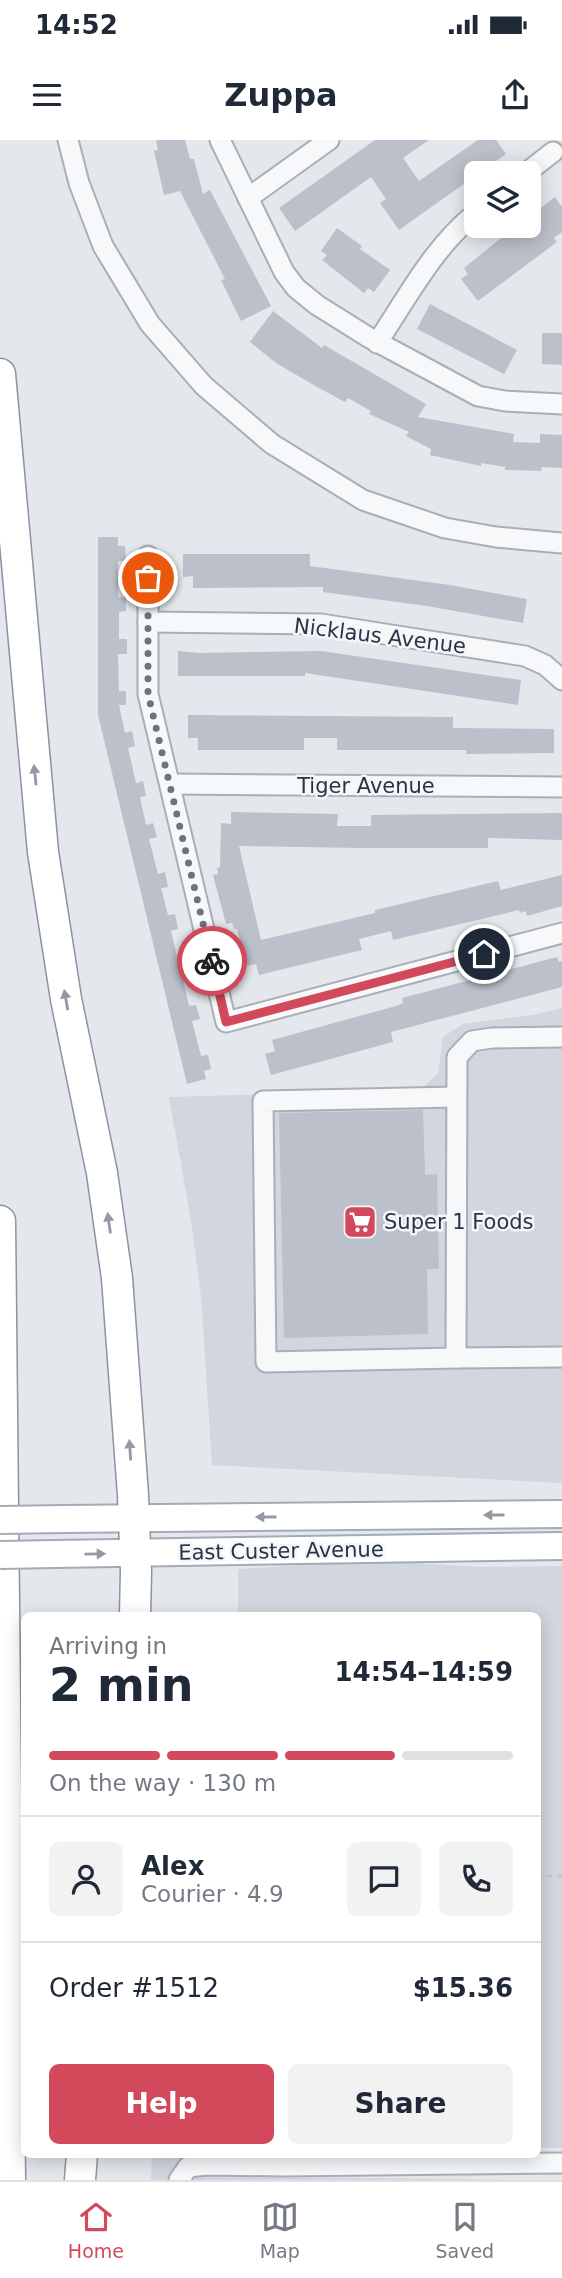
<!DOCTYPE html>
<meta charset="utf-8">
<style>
body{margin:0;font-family:"DejaVu Sans",sans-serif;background:#f2f2f3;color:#1f2937;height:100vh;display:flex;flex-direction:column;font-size:26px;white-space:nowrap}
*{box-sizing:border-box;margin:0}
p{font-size:23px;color:#747a83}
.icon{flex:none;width:38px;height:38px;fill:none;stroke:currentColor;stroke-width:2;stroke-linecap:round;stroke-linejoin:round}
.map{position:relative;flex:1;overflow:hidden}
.details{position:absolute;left:21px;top:1472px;width:520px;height:546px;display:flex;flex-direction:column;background:#fff;border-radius:10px;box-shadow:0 4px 18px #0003}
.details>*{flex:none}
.tools{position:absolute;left:464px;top:21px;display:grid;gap:14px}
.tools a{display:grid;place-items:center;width:77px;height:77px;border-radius:10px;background:#fff;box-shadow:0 4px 18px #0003;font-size:35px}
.pin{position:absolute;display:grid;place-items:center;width:60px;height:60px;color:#fff;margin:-30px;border:4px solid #fff;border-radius:50%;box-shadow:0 2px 7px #0007}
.courier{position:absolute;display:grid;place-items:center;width:70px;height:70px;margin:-35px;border:5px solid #d1495b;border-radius:50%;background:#fff;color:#222;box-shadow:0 2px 9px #0007}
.summary em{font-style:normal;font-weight:700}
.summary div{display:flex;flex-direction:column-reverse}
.summary{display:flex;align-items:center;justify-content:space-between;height:119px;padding:0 28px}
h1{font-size:46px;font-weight:700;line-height:52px}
.bar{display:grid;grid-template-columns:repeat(4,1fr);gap:10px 7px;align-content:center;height:84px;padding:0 28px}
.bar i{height:9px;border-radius:5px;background:#e0e1e3}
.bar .active{background:#d1495b}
.bar p{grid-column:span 4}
.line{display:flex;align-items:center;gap:18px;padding:0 28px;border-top:2px solid #e0e1e3}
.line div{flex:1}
.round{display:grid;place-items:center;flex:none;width:74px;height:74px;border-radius:10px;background:#f2f2f3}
.cta{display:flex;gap:14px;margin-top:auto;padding:14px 28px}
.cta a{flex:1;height:80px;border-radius:10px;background:#d1495b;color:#fff;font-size:28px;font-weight:700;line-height:80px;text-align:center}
.cta a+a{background:#f2f2f3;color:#1f2937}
.status{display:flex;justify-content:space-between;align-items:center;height:49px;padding:0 35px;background:#fff;direction:ltr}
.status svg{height:19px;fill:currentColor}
header{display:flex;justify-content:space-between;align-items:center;height:91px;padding:0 28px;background:#fff;font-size:32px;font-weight:700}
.tabs{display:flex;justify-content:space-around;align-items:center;height:98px;border-top:2px solid #e0e1e3;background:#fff;font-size:19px;color:#747a83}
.tabs a{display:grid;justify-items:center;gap:4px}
.tabs .active{color:#d1495b}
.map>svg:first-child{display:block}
</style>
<div class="status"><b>14:52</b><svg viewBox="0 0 49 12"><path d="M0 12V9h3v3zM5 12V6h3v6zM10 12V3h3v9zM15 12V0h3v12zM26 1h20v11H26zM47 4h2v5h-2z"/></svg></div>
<header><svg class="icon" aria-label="menu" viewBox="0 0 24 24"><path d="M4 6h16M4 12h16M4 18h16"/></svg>Zuppa<svg class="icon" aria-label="share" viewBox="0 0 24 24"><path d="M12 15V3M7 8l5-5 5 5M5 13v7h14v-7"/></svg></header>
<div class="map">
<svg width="562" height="2040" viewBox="0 0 562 2040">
<rect width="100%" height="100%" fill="#e4e7ec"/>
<!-- built -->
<g fill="#d2d6de">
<path d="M 562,868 L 562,1343 L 212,1325 L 201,1156 L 191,1080 L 169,957 L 420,950 L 438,933 L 443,897 L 463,884 L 533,875 Z"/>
<path d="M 377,1421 L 480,1427 L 562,1426 L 562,2008 L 537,2008 L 537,1475 L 238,1475 L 238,1429 Z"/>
<path d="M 152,2014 L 255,2014 L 256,2037 L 534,2040 L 151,2040 Z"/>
</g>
<!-- building -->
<g fill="#bbc0ca">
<path d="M 156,0 L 185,0 L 190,19 L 194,19 L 203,54 L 210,50 L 271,166 L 241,181 L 221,140 L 225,139 L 180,51 L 164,55 L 154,11 L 158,10 Z"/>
<path d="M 375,0 L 429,0 L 403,18 L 419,41 L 478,0 L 496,0 L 506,14 L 399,90 L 380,63 L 386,59 L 371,37 L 295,91 L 279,68 Z"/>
<path d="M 555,57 L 562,67 L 562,92 L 554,98 L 557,102 L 478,161 L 461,139 L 468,134 L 464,128 L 516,86 L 528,86 L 528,78 Z"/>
<path d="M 337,88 L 362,106 L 360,109 L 390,130 L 374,152 L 368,148 L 364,153 L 322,120 L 327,115 L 321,111 Z"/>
<path d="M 430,164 L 517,210 L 504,234 L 417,189 Z"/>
<path d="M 273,171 L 322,208 L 324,205 L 426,264 L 418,277 L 514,294 L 513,302 L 540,303 L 540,294 L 562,295 L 562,328 L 542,327 L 541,331 L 505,330 L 505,327 L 481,323 L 481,326 L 430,315 L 431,309 L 406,296 L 409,292 L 369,274 L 371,271 L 348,258 L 345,262 L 317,247 L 276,223 L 250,202 Z"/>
<path d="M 542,193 L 562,193 L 562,225 L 542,224 Z"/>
<path d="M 98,397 L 118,397 L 118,406 L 125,406 L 126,421 L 118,421 L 118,457 L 126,457 L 126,471 L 119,472 L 119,499 L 127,499 L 127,514 L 118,514 L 119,551 L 126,551 L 126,565 L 119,565 L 125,593 L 132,591 L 135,606 L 128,608 L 136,643 L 143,641 L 146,656 L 140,657 L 146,685 L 153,683 L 157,697 L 149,699 L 158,734 L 165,732 L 168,747 L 161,748 L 168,775 L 175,774 L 178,789 L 171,791 L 179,825 L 186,823 L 190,838 L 183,839 L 189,866 L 196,865 L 200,879 L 192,881 L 201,916 L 208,915 L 211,929 L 204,931 L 206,939 L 187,944 L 98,575 Z"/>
<path d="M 183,414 L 310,414 L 310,426 L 450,445 L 527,459 L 523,483 L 427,466 L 323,452 L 323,447 L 193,448 L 193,436 L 183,437 Z"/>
<path d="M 178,511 L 199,513 L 321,511 L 521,540 L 518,565 L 305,533 L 305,536 L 178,536 Z"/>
<path d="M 188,575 L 453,577 L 453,588 L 554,589 L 554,613 L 466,614 L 466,610 L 337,610 L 337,598 L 304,598 L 304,610 L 198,610 L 198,598 L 188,598 Z"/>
<path d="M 231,672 L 338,674 L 337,686 L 371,686 L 371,675 L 562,673 L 562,700 L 488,698 L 488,708 L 361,708 L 239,706 L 261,800 L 375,773 L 375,770 L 498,741 L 501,750 L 562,735 L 562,766 L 527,776 L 526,771 L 520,773 L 519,770 L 393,800 L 391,791 L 359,799 L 362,810 L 259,835 L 256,824 L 246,826 L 237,789 L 234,789 L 232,783 L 226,784 L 213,735 L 218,734 L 217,728 L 220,727 L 221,683 L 231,684 Z"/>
<path d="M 557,817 L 559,822 L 562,821 L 562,847 L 391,892 L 393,902 L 271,935 L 265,914 L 275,911 L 272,900 L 396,866 L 403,863 L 402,858 Z"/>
<path d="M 423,970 L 425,1035 L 437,1034 L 439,1129 L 427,1129 L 428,1194 L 284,1198 L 279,973 Z"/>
</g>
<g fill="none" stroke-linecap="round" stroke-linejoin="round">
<defs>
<g id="minor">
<path d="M 68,0 L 79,43 L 103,106 L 150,184 L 204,246 L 272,304 L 363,360 L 445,388 L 496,397 L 562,403"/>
<path d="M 220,0 L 284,132 L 296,148 L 317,165 L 368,197 L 478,256 L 505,261 L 562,264"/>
<path d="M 526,33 L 553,12"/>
<path d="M 248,58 L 329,0"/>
<path d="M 377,203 C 407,158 434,106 476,73"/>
<path d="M 148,416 L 148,554 L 226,882 L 562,793"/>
<path d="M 148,482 L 321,484 L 525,516 L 545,525 L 562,540"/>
<path d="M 170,644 L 562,647"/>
<path d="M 562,897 L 492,898 L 472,901 L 457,917 L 456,1218 L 562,1217"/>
<path d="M 456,1218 L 266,1222 L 263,961 L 456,957"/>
<path d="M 179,2040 L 188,2027 L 207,2025 L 283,2026 L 562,2023"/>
</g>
<g id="major">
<path d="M 65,1379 L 562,1374"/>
<path d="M 55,1414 L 562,1406"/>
</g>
<g id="highway">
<path d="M 0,234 L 43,712 L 66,859 L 102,1033 L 117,1138 L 133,1355 L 136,1432 L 135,1475"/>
<path d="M 0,1081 L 10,2040"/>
<path d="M 80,2040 L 82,2014"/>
</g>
</defs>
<!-- minor casing -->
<use href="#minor" stroke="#a9aeb7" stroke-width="23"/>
<!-- major casing -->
<use href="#major" stroke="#a3abb8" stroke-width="30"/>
<!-- highway casing -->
<use href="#highway" stroke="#8b94a3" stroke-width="33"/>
<!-- path -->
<path stroke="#c2c5cb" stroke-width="2.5" stroke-dasharray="5 5" stroke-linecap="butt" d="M 537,1736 L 562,1736"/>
<!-- minor -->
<use href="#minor" stroke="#f7f8fa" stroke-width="19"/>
<!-- major -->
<use href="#major" stroke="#fff" stroke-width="26"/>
<!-- highway -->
<use href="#highway" stroke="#fff" stroke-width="30"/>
<defs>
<g id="major-bridge">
<path d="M 0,1380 L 65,1379"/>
<path d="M 0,1415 L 55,1414"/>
</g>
</defs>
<!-- major-bridge casing -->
<use href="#major-bridge" stroke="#a3abb8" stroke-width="30" stroke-linecap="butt"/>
<!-- major-bridge -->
<use href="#major-bridge" stroke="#fff" stroke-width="26"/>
</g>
<!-- one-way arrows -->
<defs><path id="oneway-solid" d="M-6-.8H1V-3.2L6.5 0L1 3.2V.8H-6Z" transform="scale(1.75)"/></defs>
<g fill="#959aa2">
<use href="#oneway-solid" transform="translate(35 635) rotate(-96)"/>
<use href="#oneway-solid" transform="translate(66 860) rotate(-100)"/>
<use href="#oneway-solid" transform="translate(109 1083) rotate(-98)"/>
<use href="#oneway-solid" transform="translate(130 1310) rotate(-94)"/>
<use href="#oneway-solid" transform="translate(494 1375) rotate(180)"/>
<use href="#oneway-solid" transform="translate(266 1377) rotate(180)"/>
<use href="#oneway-solid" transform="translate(95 1414) rotate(-1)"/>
</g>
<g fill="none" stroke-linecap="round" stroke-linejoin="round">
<!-- done -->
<path stroke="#6c737f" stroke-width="7" stroke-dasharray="0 12.6" d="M 148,438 L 148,554 L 212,821"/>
<!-- route -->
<path stroke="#d1495b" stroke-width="9" d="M 212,821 L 226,882 L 484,814"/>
</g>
<!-- icons -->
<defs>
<symbol id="supermarket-square" viewBox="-11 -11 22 22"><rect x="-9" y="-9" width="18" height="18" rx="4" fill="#d1495b" stroke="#f4f6f9"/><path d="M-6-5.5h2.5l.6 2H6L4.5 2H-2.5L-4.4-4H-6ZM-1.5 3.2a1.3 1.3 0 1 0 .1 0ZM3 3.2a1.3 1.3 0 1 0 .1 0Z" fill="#fff"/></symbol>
</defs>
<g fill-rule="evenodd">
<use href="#supermarket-square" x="341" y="1063" width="38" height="38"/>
</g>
<g text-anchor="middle" stroke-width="5" stroke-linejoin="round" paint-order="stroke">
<!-- street labels -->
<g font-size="21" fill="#2b3445" stroke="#f4f6f9">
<text transform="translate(380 496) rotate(7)" y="7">Nicklaus Avenue</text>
<text x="366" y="653">Tiger Avenue</text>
<text transform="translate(281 1411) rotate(-1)" y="7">East Custer Avenue</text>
</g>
<!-- poi labels -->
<g font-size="21" fill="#2b3445" stroke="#f4f6f9" text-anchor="start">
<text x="384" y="1089">Super 1 Foods</text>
</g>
</g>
</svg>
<div class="tools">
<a><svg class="icon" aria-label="layers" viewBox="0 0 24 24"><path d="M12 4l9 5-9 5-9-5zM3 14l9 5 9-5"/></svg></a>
</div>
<div class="pin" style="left:148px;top:438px;background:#ea580c"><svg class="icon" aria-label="bag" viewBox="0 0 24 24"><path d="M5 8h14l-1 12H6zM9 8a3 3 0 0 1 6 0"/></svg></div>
<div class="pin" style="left:484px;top:814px;background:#1f2937"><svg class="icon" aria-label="home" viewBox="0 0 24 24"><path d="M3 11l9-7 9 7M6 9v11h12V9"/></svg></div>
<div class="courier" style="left:212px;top:821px"><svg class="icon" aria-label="bike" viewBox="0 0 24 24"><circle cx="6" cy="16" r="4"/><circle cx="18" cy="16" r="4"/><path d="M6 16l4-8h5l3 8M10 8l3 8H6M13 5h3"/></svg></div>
<section class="details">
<div class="summary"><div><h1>2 min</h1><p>Arriving in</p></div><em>14:54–14:59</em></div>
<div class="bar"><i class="active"></i><i class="active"></i><i class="active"></i><i></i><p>On the way · 130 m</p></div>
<div class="line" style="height:126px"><a class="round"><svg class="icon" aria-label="person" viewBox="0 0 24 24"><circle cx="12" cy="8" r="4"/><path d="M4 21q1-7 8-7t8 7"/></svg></a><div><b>Alex</b><p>Courier · 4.9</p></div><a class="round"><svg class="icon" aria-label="chat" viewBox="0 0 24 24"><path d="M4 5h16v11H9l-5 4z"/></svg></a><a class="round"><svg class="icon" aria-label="phone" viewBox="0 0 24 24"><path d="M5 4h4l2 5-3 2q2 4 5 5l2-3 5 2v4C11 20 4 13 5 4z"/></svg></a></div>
<div class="line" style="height:91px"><div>Order #1512</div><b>$15.36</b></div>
<div class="cta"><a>Help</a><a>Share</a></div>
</section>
</div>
<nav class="tabs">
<a class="active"><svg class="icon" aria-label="home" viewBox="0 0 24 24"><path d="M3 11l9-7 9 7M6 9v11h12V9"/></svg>Home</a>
<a><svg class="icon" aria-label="map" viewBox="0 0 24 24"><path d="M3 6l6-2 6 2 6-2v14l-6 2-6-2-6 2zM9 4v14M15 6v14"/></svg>Map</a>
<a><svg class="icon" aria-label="saved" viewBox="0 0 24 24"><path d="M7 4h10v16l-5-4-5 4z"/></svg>Saved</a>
</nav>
